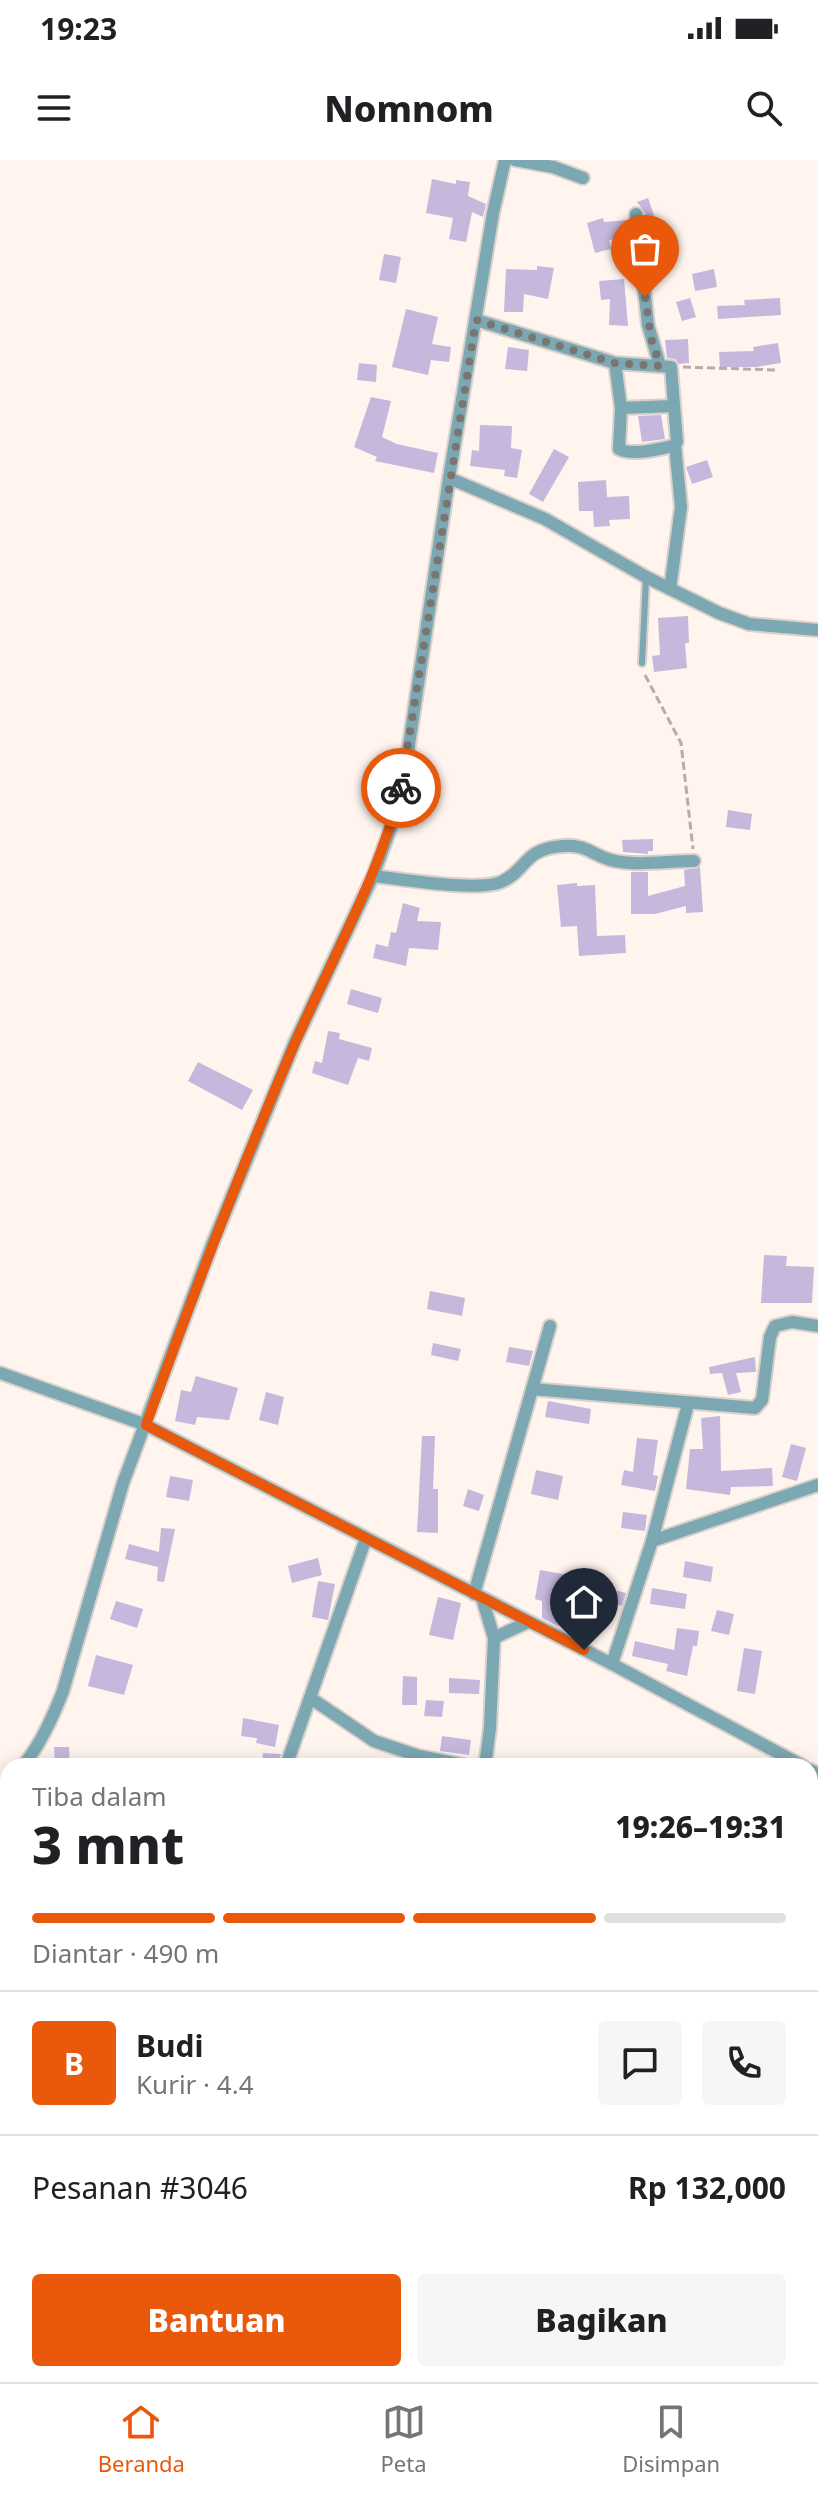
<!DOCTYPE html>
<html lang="id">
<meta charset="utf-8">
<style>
body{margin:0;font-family:"Noto Sans",sans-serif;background:#f6f6f6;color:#202124;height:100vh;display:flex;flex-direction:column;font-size:30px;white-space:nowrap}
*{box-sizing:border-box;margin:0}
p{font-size:26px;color:#757577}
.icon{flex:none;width:44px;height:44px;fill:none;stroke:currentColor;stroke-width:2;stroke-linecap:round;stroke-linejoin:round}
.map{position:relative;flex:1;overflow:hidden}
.drawer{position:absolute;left:0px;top:1598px;width:818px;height:624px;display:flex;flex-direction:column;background:#fff;border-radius:24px 24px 0 0;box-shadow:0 4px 20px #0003}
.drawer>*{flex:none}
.pin{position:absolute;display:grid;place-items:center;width:68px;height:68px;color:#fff;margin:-82px -34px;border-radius:50% 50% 50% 0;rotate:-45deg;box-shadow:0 0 8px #0007}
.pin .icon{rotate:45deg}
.courier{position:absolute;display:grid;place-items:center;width:80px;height:80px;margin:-40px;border:6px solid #ea580c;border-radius:50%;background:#fff;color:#222;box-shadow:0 2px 10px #0007}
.headline em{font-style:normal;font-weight:800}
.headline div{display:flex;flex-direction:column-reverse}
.headline{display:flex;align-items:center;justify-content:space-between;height:136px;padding:0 32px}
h1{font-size:52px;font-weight:800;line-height:60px}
.bar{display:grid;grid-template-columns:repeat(4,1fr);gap:12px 8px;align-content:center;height:96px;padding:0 32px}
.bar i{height:10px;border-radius:6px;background:#e0e0e0}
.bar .selected{background:#ea580c}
.bar p{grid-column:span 4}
.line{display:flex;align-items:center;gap:20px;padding:0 32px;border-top:2px solid #e0e0e0}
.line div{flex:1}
.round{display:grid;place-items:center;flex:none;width:84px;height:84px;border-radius:8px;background:#f6f6f6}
.primary-button{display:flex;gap:16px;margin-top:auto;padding:16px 32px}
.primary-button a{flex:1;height:92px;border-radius:8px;background:#ea580c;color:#fff;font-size:32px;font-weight:800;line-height:92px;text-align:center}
.primary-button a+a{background:#f6f6f6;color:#202124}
.status{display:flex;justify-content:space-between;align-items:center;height:56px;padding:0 40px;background:#fff;direction:ltr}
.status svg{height:22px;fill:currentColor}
header{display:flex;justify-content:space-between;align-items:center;height:104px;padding:0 32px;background:#fff;font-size:36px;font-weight:800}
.menu{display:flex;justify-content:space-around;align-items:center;height:112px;border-top:2px solid #e0e0e0;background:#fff;font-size:22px;color:#757577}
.menu a{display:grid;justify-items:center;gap:4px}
.menu .selected{color:#ea580c}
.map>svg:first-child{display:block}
</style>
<div class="status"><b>19:23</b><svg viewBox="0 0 49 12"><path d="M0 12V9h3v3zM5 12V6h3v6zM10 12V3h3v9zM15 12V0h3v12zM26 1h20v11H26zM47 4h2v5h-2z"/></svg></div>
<header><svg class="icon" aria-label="menu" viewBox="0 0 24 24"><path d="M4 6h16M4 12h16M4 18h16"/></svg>Nomnom<svg class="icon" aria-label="search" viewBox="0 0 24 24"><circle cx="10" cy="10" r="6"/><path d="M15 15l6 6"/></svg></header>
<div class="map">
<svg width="818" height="2222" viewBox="0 0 818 2222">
<rect width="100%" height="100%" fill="#fff4ee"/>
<!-- building -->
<g fill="#c6b8dd">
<path d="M 432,19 L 456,24 L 456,20 L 470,22 L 468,36 L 486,44 L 483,57 L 472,52 L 466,82 L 449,79 L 453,58 L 426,53 Z"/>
<path d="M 648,38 L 656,61 L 653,62 L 657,97 L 650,98 L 645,53 L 637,42 Z"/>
<path d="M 603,58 L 604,62 L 628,60 L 630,78 L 609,80 L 611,89 L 595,93 L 587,63 Z"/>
<path d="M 384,94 L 401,97 L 396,123 L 379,120 Z"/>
<path d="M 537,106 L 554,108 L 548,139 L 524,134 L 523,152 L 504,152 L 506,109 L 537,110 Z"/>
<path d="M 714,109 L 717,127 L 695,131 L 692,114 Z"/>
<path d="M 624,119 L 628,166 L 609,165 L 610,139 L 601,140 L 599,121 Z"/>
<path d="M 690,138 L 696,157 L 682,161 L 676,142 Z"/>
<path d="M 780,138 L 781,155 L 718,159 L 717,146 L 745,145 L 744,140 Z"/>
<path d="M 406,149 L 438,157 L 432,184 L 451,187 L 449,202 L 431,200 L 428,215 L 392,207 Z"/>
<path d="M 688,179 L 689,203 L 679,204 L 675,199 L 667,198 L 665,180 Z"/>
<path d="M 778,183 L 781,203 L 756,207 L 720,207 L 719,192 L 754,191 L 753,187 Z"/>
<path d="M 508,187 L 529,190 L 527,211 L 505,209 Z"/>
<path d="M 359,203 L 377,205 L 376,222 L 357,220 Z"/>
<path d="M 371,237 L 391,241 L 382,277 L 397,284 L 438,293 L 434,313 L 375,301 L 377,297 L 354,287 Z"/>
<path d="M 661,255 L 665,279 L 642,282 L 638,256 Z"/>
<path d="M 480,265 L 512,266 L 511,288 L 522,290 L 517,318 L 504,316 L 505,310 L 470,306 L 472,290 L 479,291 Z"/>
<path d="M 554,289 L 569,297 L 543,342 L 529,334 Z"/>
<path d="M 707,300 L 713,317 L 692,324 L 686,307 Z"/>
<path d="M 606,320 L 607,337 L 629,336 L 630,359 L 609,360 L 610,366 L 594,367 L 593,351 L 579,351 L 578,322 Z"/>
<path d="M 688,456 L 689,483 L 685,483 L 687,508 L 654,512 L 652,496 L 660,495 L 658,458 Z"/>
<path d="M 728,650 L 752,654 L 750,670 L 726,667 Z"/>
<path d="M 653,679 L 653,691 L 648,691 L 648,694 L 623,692 L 622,680 Z"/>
<path d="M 700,707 L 703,752 L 686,753 L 686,746 L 655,754 L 631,754 L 631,712 L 648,712 L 648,736 L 685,726 L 684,710 Z"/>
<path d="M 577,723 L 577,726 L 595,725 L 597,776 L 625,775 L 626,793 L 579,796 L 577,766 L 561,767 L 557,725 Z"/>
<path d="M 403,743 L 420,748 L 417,761 L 441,762 L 438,790 L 409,788 L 406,806 L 373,798 L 376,784 L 388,787 L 391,772 L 396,773 Z"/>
<path d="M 351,829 L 382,838 L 378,853 L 347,844 Z"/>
<path d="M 328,871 L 340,873 L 339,879 L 372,888 L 369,901 L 358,898 L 348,925 L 312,913 L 315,901 L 322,903 Z"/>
<path d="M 198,902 L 253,930 L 242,950 L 188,921 Z"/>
<path d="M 764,1095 L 787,1096 L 786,1106 L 814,1107 L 812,1143 L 761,1143 Z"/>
<path d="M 430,1131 L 465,1138 L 462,1156 L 427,1149 Z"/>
<path d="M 433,1183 L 461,1189 L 458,1201 L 431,1195 Z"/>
<path d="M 509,1187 L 533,1191 L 529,1206 L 506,1202 Z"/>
<path d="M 755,1197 L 756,1212 L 736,1213 L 741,1232 L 728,1235 L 722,1213 L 710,1214 L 709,1207 Z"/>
<path d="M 196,1216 L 238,1228 L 229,1260 L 197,1257 L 195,1265 L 175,1261 L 181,1230 L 191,1232 Z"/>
<path d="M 266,1232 L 284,1237 L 278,1265 L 259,1260 Z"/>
<path d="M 548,1241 L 591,1249 L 589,1264 L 545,1257 Z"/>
<path d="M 720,1256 L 721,1311 L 772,1308 L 773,1326 L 731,1327 L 730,1335 L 686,1329 L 690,1289 L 703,1289 L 701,1258 Z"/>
<path d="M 422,1276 L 435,1276 L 433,1329 L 438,1329 L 438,1373 L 417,1372 Z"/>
<path d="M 637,1278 L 658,1280 L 653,1315 L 658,1316 L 655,1331 L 621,1325 L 624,1310 L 633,1312 Z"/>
<path d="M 791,1284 L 806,1288 L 797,1321 L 782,1317 Z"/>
<path d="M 536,1310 L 563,1316 L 558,1340 L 531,1334 Z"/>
<path d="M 170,1316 L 193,1320 L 189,1341 L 166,1337 Z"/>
<path d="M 468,1329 L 484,1335 L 479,1351 L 463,1346 Z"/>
<path d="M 623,1352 L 647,1355 L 645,1371 L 621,1368 Z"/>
<path d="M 161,1368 L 175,1369 L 164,1422 L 157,1421 L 158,1407 L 125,1399 L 129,1384 L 159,1392 Z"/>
<path d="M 318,1398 L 322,1415 L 292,1423 L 288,1406 Z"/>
<path d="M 685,1401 L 713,1407 L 711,1422 L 683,1417 Z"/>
<path d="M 540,1410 L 568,1415 L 569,1411 L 583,1413 L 578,1449 L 572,1448 L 572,1466 L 558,1466 L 542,1458 L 542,1441 L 535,1439 Z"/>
<path d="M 318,1421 L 335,1424 L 328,1460 L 312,1457 Z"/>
<path d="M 606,1428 L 626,1433 L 622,1446 L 602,1440 Z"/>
<path d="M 652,1428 L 687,1434 L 685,1449 L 650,1444 Z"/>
<path d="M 438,1437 L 461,1443 L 453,1480 L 429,1475 Z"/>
<path d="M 116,1441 L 143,1449 L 137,1468 L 110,1459 Z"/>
<path d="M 717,1450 L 734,1454 L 729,1475 L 711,1471 Z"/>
<path d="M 677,1468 L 699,1471 L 697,1486 L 693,1486 L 687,1516 L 666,1511 L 668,1504 L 632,1496 L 635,1481 L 674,1490 Z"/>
<path d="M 744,1488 L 762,1491 L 755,1534 L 737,1531 Z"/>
<path d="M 96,1495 L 133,1505 L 124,1535 L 88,1526 Z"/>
<path d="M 403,1516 L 417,1517 L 417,1545 L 402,1545 Z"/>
<path d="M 449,1518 L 480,1520 L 479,1534 L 449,1533 Z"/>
<path d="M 426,1540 L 444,1541 L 442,1557 L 424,1556 Z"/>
<path d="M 243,1558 L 279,1565 L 275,1587 L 256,1583 L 257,1578 L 241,1576 Z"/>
<path d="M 442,1576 L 471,1580 L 469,1595 L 440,1591 Z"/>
<path d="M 54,1587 L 69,1587 L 70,1606 L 55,1606 Z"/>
<path d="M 263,1593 L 281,1594 L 277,1606 L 262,1606 Z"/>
</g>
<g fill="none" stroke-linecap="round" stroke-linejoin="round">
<defs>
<path id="service" d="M 642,503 L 646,419"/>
<g id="minor">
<path d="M 515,0 L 553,7 L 583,18"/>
<path d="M 636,54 L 648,165 L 660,206"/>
<path d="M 476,160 L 615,203 L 671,207 L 677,282 L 673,286 C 658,289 632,296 619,289 L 621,248 L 615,203"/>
<path d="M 621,248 L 673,246"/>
<path d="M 449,318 L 545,359 L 646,417 L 719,453 L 749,464 L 818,470"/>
<path d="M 670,429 L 681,347 L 675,285"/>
<path d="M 373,716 C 402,719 477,732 501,722 C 528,710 522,689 563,686 C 588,684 594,697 615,701 C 639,706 669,701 694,701"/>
<path d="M 0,1213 L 146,1265 L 612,1504 L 803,1606"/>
<path d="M 532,1229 L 755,1248 L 762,1240 L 770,1177 L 775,1166 L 792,1162 L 818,1166"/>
<path d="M 652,1381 L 818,1325"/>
<path d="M 474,1434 L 550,1166"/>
<path d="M 482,1438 L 494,1478 L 490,1568 L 485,1606"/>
<path d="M 494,1478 L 528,1462"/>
<path d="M 612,1504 L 652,1381 L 688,1244"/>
<path d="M 312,1539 L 374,1581 L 419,1596 L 469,1606"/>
<path d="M 23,1606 C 41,1583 52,1559 63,1531 L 123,1323 L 212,1085 L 294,884 L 373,716 L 391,667 L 404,618 L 449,318 L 493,53 L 505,0"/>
<path d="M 286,1606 L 366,1378"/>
<path d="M 810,1610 L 818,1614"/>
<path d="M 0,1634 L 8,1624"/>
<path d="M 810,1874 L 818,1811"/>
<path d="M 0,2110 L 8,2106"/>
<path d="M 764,2222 L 765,2214"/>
</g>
</defs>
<!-- service casing -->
<use href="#service" stroke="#dad1cb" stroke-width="10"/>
<!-- minor casing -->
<use href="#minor" stroke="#dad1cb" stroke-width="16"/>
<!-- path -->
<g stroke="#b5ada8" stroke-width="3" stroke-dasharray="8 4" stroke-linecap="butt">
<path d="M 683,207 L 777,210"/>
<path d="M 645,515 L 681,583 L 693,689"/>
</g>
<!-- service -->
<use href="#service" stroke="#7ba8b3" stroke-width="6"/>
<!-- minor -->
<use href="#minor" stroke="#7ba8b3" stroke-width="12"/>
</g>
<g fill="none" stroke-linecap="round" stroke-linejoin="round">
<!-- done -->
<path stroke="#7b7571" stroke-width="8" stroke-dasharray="0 14.4" d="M 401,628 L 476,160 L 615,203 L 660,206 L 651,178 L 645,137"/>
<!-- route -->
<path stroke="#ea580c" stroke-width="10" d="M 401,628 C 378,719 331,800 294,885 C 240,1010 192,1137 146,1265 L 584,1490"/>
</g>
</svg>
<div class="pin" style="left:645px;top:137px;background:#ea580c"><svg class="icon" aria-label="bag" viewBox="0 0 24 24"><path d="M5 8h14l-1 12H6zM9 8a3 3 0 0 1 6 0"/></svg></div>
<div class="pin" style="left:584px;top:1490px;background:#1f2937"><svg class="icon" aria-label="home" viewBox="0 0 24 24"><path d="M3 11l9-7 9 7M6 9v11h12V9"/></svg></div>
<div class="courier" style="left:401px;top:628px"><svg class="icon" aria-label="bike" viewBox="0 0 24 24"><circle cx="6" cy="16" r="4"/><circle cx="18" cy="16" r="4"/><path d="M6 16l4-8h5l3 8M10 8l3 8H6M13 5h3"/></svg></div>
<section class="drawer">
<div class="headline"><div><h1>3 mnt</h1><p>Tiba dalam</p></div><em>19:26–19:31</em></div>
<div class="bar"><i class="selected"></i><i class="selected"></i><i class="selected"></i><i></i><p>Diantar · 490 m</p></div>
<div class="line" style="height:144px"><b class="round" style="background:#ea580c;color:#fff">B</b><div><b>Budi</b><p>Kurir · 4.4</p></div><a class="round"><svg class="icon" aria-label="chat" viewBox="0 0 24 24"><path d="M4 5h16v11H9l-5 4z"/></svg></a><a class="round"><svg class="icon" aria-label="phone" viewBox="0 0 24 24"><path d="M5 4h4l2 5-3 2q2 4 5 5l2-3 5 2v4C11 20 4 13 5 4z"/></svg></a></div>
<div class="line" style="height:104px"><div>Pesanan #3046</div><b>Rp 132,000</b></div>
<div class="primary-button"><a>Bantuan</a><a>Bagikan</a></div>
</section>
</div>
<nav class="menu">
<a class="selected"><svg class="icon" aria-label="home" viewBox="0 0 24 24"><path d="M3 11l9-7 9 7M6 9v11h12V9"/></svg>Beranda</a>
<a><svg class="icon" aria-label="map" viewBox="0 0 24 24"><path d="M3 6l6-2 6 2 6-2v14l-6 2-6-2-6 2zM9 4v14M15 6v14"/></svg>Peta</a>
<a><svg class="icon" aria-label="saved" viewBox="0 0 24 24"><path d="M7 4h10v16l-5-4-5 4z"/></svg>Disimpan</a>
</nav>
